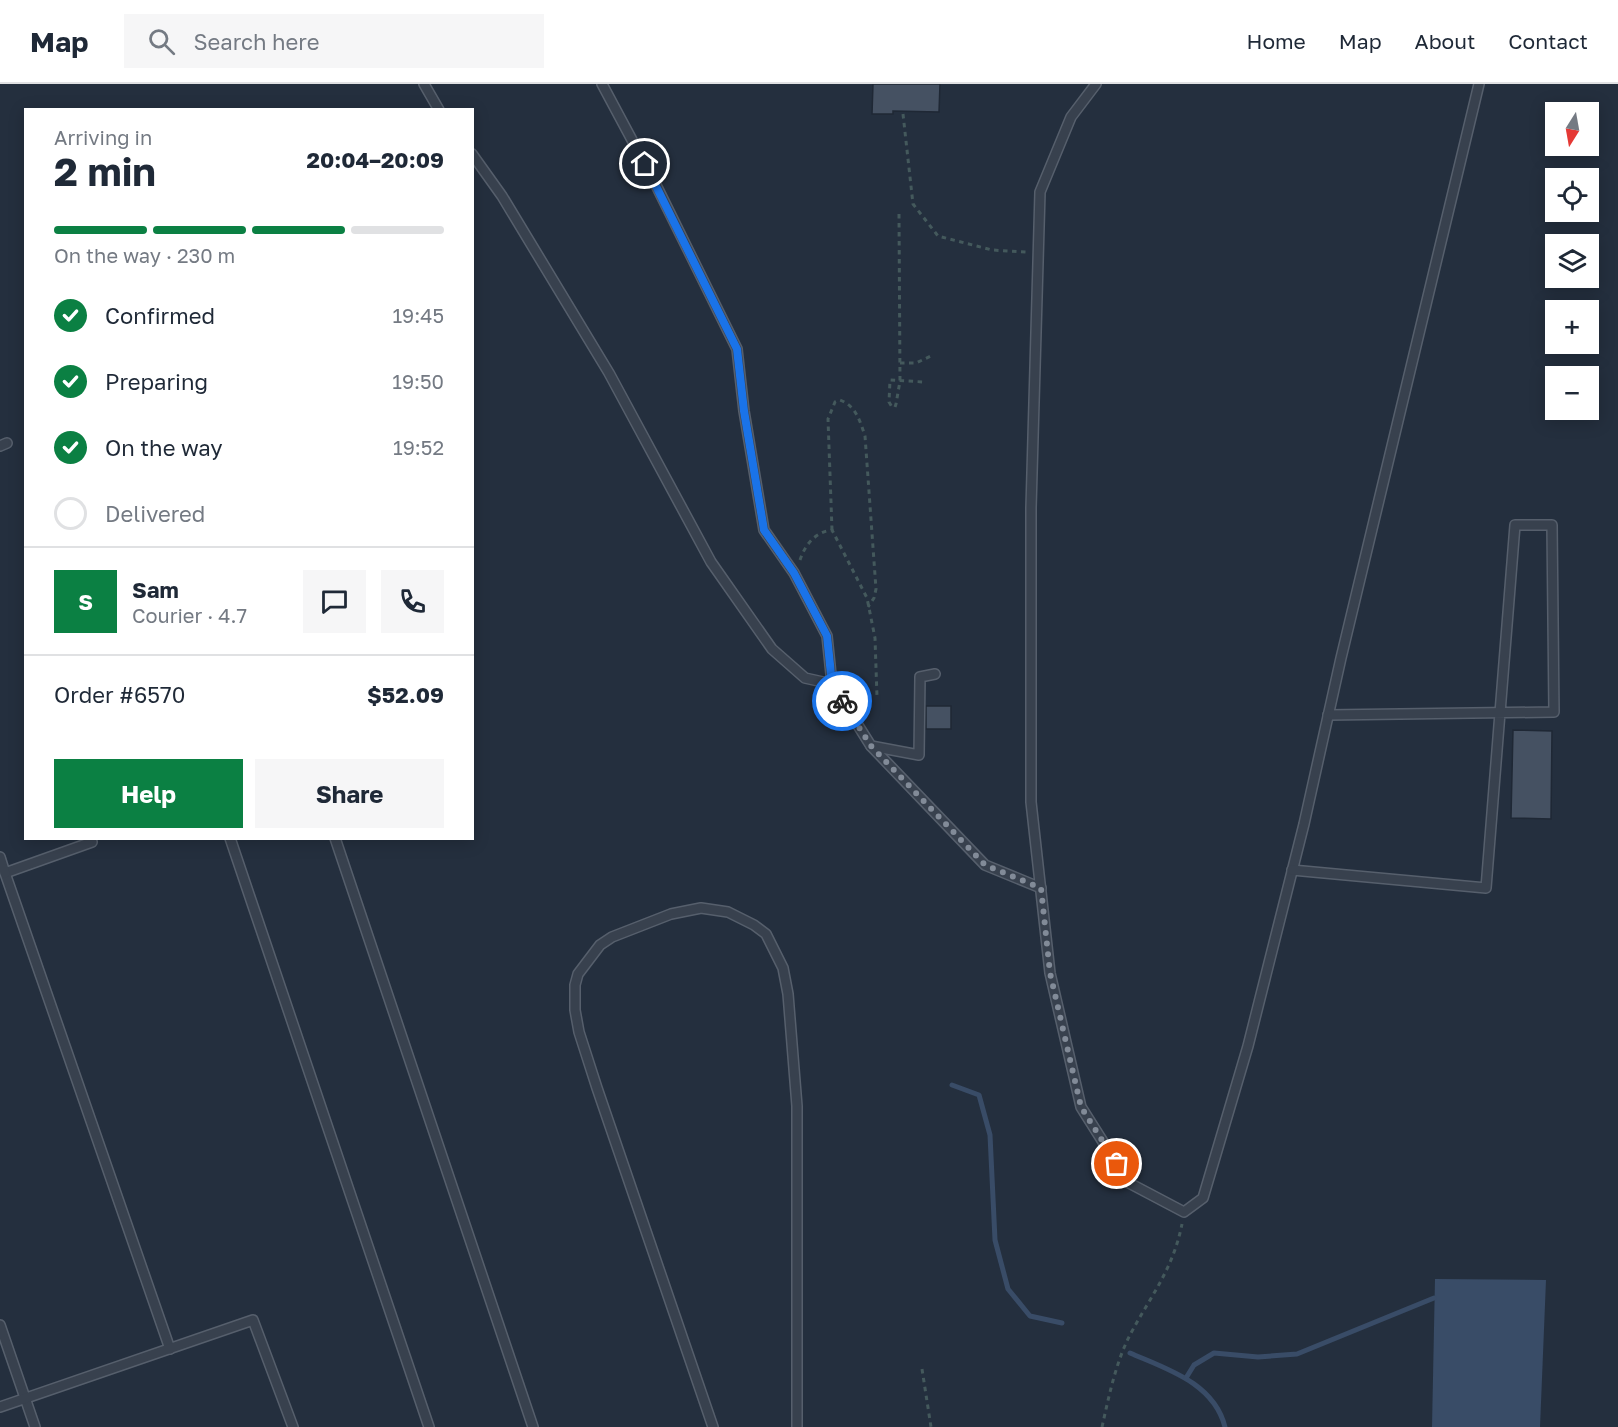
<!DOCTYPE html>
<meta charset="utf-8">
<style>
body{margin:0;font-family:"Golos Text",sans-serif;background:#f6f6f7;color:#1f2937;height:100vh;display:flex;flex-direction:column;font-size:22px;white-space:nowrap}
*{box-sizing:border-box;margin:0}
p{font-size:20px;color:#747a83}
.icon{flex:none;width:33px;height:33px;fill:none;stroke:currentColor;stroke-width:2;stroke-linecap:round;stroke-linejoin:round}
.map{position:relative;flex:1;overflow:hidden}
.drawer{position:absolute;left:24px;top:24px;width:450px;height:732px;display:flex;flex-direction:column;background:#fff;border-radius:0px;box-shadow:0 3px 15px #0003}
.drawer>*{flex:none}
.needle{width:39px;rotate:191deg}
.tools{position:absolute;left:1545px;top:18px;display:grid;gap:12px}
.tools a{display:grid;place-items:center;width:54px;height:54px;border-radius:0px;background:#fff;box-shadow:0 3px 15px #0003;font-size:30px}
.pin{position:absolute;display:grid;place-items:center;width:51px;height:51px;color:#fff;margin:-26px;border:3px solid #fff;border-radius:50%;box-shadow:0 2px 6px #0007}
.courier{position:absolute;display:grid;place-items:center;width:60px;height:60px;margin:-30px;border:4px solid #1a73e8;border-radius:50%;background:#fff;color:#222;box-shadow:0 2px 8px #0007}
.head em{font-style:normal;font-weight:700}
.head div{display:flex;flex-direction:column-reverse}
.head{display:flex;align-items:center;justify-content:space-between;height:102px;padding:0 30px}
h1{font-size:39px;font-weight:700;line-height:45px}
.bar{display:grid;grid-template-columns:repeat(4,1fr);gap:9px 6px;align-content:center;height:72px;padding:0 30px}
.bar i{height:8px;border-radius:4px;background:#e0e1e3}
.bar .on{background:#0b8043}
.bar p{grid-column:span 4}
.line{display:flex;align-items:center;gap:15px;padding:0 30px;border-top:2px solid #e0e1e3}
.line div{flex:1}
.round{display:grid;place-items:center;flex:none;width:63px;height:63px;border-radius:0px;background:#f6f6f7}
ol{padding:0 30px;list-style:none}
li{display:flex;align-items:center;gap:18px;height:66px}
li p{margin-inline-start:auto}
li .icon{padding:6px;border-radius:50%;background:#0b8043;color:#fff;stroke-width:4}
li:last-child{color:#747a83}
li i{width:33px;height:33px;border:3px solid #e0e1e3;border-radius:50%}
.cta{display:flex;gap:12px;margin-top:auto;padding:12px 30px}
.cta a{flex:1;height:69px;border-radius:0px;background:#0b8043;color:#fff;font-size:24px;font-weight:700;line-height:69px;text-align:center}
.cta a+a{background:#f6f6f7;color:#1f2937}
header{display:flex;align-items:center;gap:36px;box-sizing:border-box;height:84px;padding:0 30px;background:#fff;border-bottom:2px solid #e0e1e3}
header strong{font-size:28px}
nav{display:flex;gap:33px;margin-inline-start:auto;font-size:21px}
.search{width:420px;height:54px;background:#f6f6f7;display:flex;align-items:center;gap:15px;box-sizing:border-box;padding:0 21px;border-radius:0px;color:#747a83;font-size:22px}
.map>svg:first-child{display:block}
</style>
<header>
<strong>Map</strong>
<div class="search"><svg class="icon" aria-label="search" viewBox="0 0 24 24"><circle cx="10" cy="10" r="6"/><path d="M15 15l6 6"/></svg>Search here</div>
<nav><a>Home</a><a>Map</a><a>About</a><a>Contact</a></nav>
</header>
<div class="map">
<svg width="1618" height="1343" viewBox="0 0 1618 1343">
<rect width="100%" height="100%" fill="#242f3e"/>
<!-- water -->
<path fill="#394c67" d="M 1435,1195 L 1546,1196 L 1540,1343 L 1432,1343 Z"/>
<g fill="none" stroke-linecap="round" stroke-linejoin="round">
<!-- stream -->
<g stroke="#394c67" stroke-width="5">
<path d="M 952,1001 L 979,1011 L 990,1051 L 995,1156 L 1008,1205 L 1030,1232 L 1062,1239"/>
<path d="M 1130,1269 C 1167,1285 1214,1299 1225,1343"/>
<path d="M 1186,1294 L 1194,1281 L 1214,1269 L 1258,1273 L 1297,1270 L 1434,1214"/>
</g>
</g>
<!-- building -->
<g fill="#455162" stroke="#1f2835" stroke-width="1.5">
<path d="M 873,0 L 940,0 L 939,28 L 893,27 L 893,30 L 872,30 Z"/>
<rect x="926" y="622" width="25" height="23"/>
<path d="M 1513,646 L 1552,647 L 1551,735 L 1511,734 Z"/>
</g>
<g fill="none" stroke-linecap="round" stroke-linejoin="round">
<defs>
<g id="lane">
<path d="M 424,0 L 439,26"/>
<path d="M 602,0 L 655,99 L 737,265 L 744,327 L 764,446 L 794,489 L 827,552 L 832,600"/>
<path d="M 1096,0 L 1071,33 L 1040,108 L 1031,424 L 1031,718 L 1050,889 L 1081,1023 L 1129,1099 L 1184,1128 L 1203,1114 L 1248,962 L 1304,740 L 1341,574 L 1479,0"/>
<path d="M 472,70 L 502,112 L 609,289 L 711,478 L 772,565 L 805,594 L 832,600 L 871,662 L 919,671 L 920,593 L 935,590"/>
<path d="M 0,362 L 7,359"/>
<path d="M 871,662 L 985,781 L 1041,804"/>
<path d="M 230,754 L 429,1343"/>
<path d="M 335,754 L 533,1343"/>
<path d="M 92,758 L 5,789 L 170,1265"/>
<path d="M 0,773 L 5,789"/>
<path d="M 1292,786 L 1486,804 L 1515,441 L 1552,441 L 1554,628 L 1328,631"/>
<path d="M 0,1241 L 35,1343"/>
<path d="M 0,1323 L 253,1236 L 293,1343"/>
<path d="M 713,1343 L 597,1004 L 579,948 L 575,926 L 575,901 L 578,890 L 600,861 L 612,853 L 671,830 L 701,824 L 728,828 L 754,841 L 766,850 L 783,884 L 788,910 L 797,1022 L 797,1343"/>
</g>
</defs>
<!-- lane casing -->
<use href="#lane" stroke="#565f6c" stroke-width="12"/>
<!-- path -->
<g stroke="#44595c" stroke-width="3" stroke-dasharray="4.5 4.5" stroke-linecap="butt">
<path d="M 903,30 L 913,120 L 938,152 L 992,166 L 1026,168"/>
<path d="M 899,130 L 900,297 L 896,320 L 895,323 L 892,323 L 889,318 L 890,296 L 924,298"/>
<path d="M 900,279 L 916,279 L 931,272"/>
<path d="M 832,446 L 828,335 L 835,318 L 840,316 C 856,322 860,337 865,352 L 876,505 L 874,514 L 868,523"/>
<path d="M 800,476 C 805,461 815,448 832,446 L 867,514 L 875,554 L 877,613"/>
<path d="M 922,1285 L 931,1343"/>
<path d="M 1102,1343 C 1109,1312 1116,1277 1131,1249 C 1152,1210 1173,1185 1182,1140"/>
</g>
<!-- lane -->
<use href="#lane" stroke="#38414e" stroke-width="9"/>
</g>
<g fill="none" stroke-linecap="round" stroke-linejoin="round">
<!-- done -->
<path stroke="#828b98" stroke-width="6" stroke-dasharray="0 10.8" d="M 842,617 L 871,662 L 985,781 L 1041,804 L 1050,889 L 1081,1023 L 1117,1080"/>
<!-- route -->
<path stroke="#1a73e8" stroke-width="8" d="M 645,80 L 737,265 L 744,327 L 764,446 L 794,489 L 827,552 L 832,600 L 842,617"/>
</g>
</svg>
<div class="tools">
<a><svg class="needle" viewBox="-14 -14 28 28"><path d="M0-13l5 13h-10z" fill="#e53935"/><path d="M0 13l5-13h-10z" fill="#747a83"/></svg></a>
<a><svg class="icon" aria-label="locate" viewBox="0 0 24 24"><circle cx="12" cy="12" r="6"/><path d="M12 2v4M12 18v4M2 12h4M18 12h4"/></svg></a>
<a><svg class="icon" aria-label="layers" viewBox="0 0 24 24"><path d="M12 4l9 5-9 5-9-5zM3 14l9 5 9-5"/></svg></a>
<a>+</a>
<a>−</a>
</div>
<div class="pin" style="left:1117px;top:1080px;background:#ea580c"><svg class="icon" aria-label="bag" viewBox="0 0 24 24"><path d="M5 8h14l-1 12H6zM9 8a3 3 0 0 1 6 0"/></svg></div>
<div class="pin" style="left:645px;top:80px;background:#1f2937"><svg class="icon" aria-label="home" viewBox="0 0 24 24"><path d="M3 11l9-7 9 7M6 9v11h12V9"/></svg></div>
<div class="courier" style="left:842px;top:617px"><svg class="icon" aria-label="bike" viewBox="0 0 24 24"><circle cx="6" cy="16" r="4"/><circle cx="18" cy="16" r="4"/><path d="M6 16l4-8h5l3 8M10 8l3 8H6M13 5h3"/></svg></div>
<section class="drawer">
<div class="head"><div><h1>2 min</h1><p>Arriving in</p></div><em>20:04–20:09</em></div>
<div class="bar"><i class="on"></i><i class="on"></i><i class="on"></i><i></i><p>On the way · 230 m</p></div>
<ol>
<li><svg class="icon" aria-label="check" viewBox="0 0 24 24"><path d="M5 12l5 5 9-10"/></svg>Confirmed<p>19:45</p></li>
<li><svg class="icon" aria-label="check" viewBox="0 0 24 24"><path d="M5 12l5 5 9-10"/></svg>Preparing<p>19:50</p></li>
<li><svg class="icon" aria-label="check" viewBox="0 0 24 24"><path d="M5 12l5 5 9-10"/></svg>On the way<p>19:52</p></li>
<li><i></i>Delivered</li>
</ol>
<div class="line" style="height:108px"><b class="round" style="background:#0b8043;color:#fff">S</b><div><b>Sam</b><p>Courier · 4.7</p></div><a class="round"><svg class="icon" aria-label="chat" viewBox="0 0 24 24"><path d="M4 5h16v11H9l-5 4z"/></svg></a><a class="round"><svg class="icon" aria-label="phone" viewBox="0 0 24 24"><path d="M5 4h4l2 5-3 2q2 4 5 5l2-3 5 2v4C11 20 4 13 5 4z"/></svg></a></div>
<div class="line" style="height:78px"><div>Order #6570</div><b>$52.09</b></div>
<div class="cta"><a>Help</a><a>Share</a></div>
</section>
</div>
